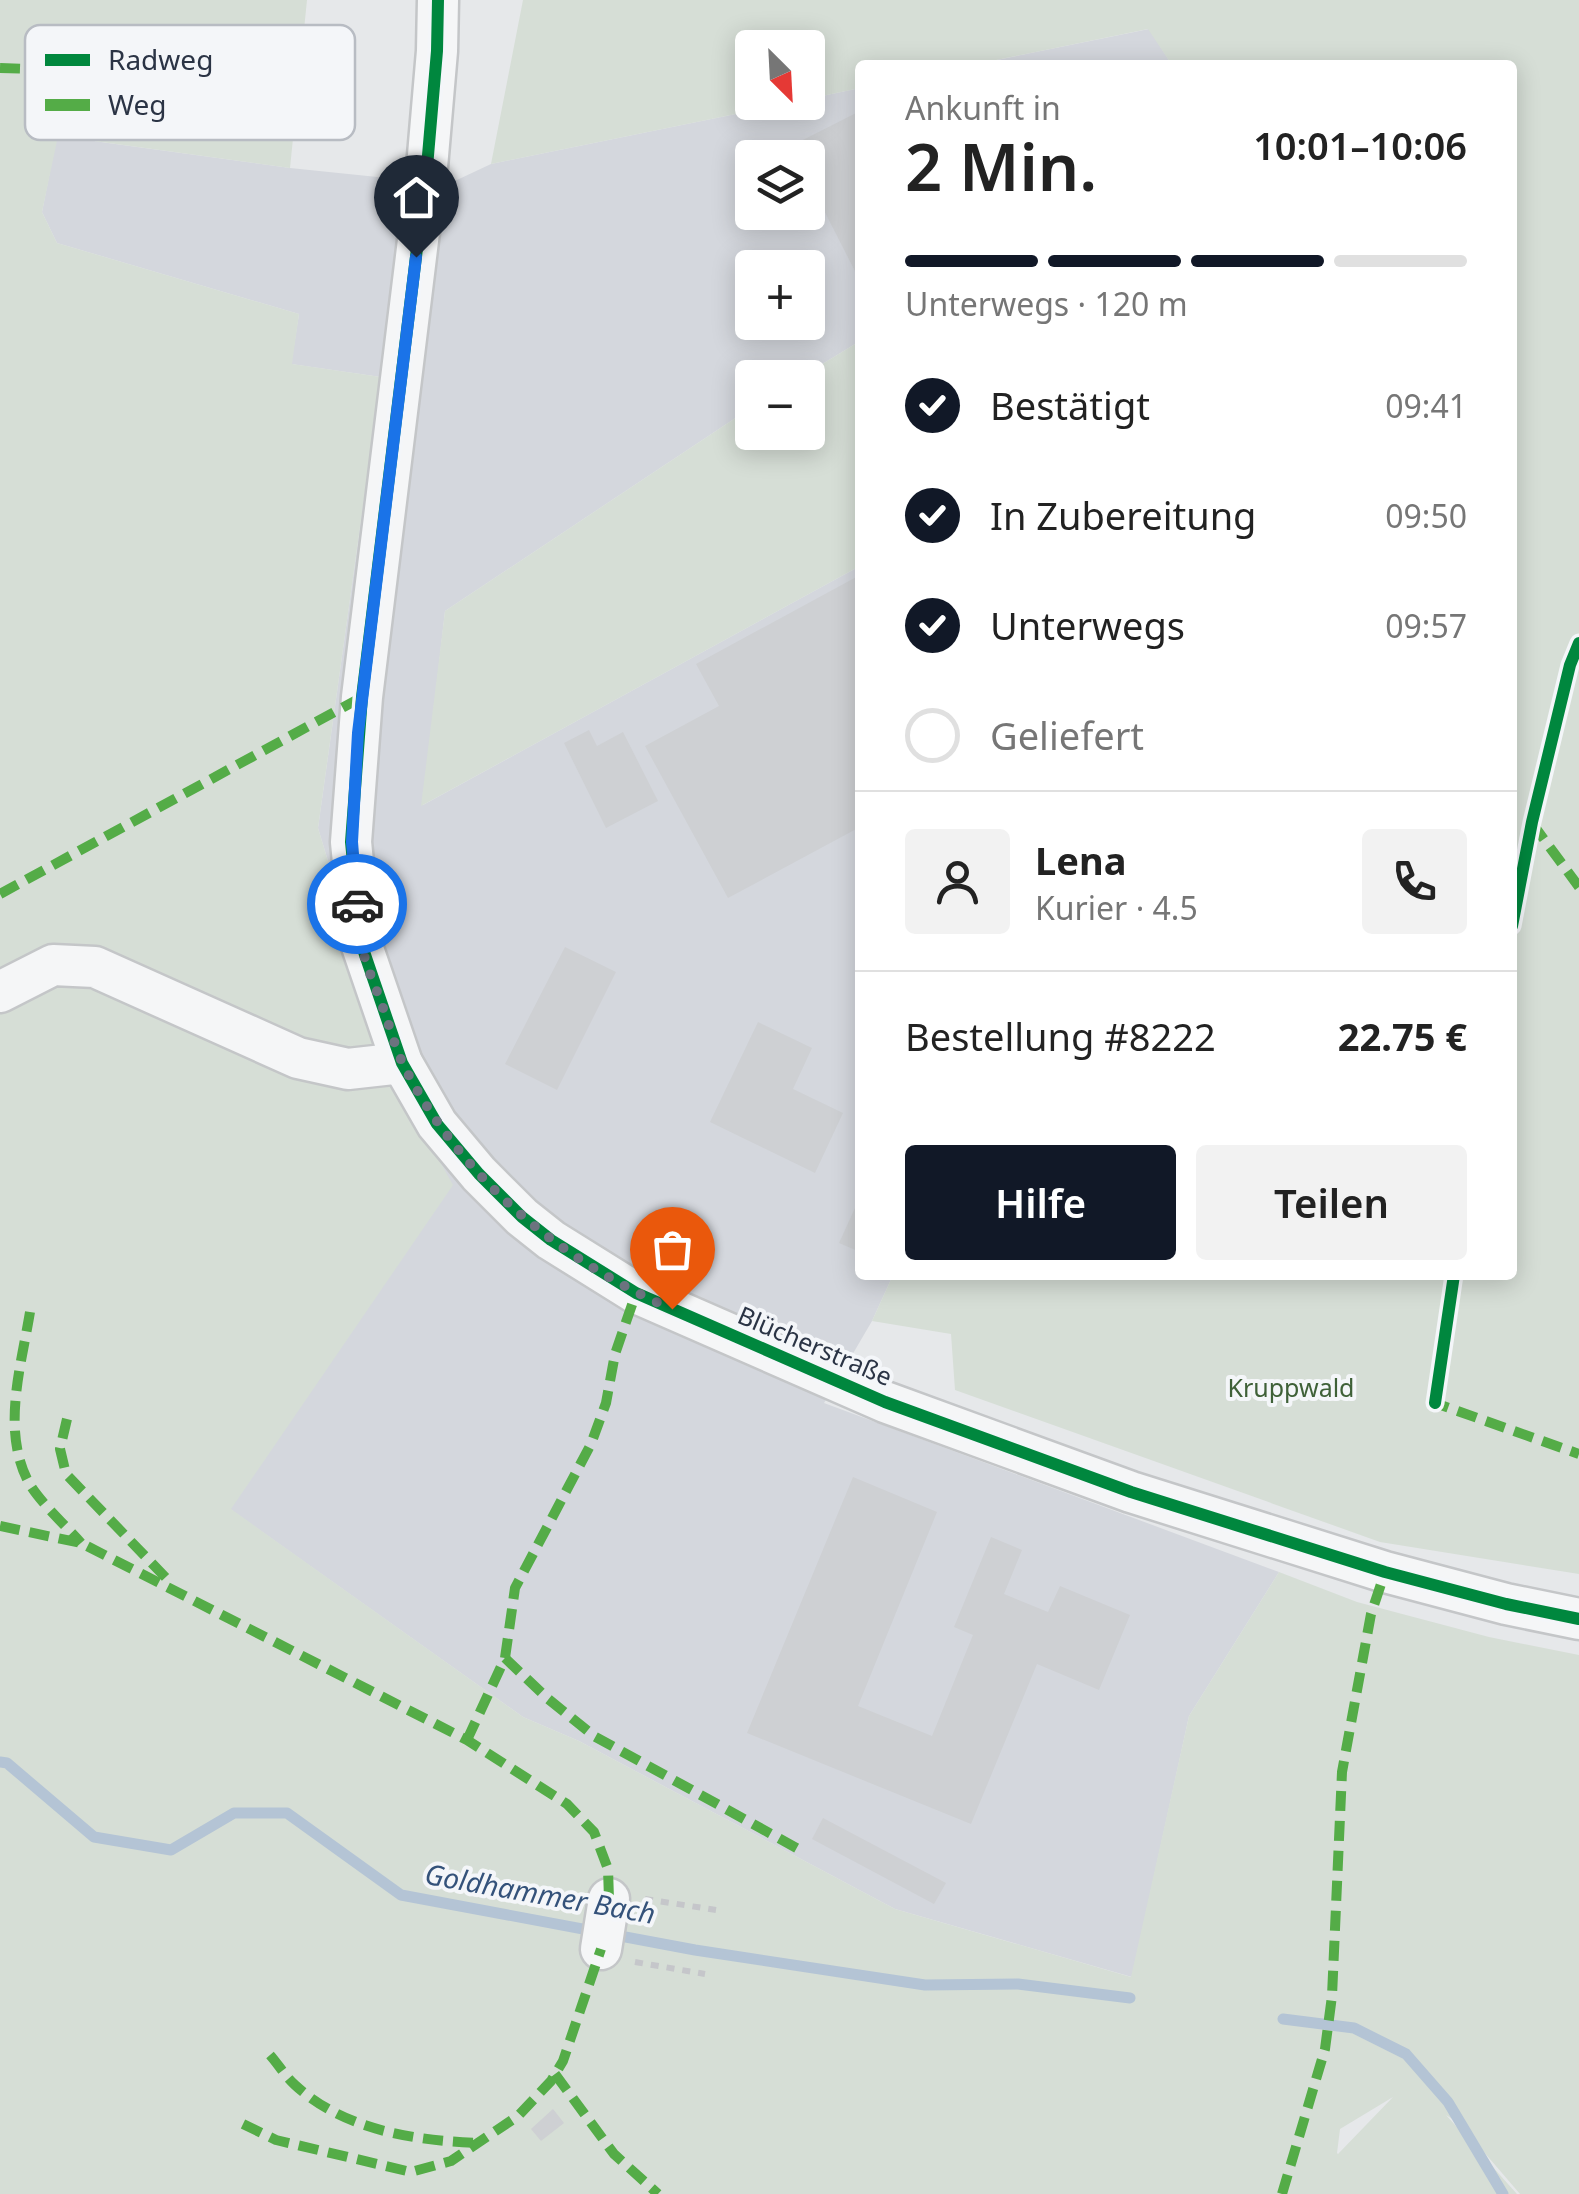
<!DOCTYPE html>
<html lang="de">
<meta charset="utf-8">
<style>
body{margin:0;font-family:"Noto Sans",sans-serif;background:#f2f2f2;color:#222;height:100vh;display:flex;flex-direction:column;font-size:38px;white-space:nowrap}
*{box-sizing:border-box;margin:0}
p{font-size:32px;color:#767676}
.icon{flex:none;width:55px;height:55px;fill:none;stroke:currentColor;stroke-width:2;stroke-linecap:round;stroke-linejoin:round}
.map{position:relative;flex:1;overflow:hidden}
.side{position:absolute;left:855px;top:60px;width:662px;height:1220px;display:flex;flex-direction:column;background:#fff;border-radius:10px;box-shadow:0 5px 25px #0003}
.side>*{flex:none}
.needle{width:65px;rotate:156deg}
.tools{position:absolute;left:735px;top:30px;display:grid;gap:20px}
.tools a{display:grid;place-items:center;width:90px;height:90px;border-radius:10px;background:#fff;box-shadow:0 5px 25px #0003;font-size:50px}
.pin{position:absolute;display:grid;place-items:center;width:85px;height:85px;color:#fff;margin:-102px -42px;border-radius:50% 50% 50% 0;rotate:-45deg;box-shadow:0 0 10px #0007}
.pin .icon{rotate:45deg}
.courier{position:absolute;display:grid;place-items:center;width:100px;height:100px;margin:-50px;border:8px solid #1a73e8;border-radius:50%;background:#fff;color:#222;box-shadow:0 2px 12px #0007}
.head em{font-style:normal;font-weight:600}
.head div{display:flex;flex-direction:column-reverse}
.head{display:flex;align-items:center;justify-content:space-between;height:170px;padding:0 50px}
h1{font-size:65px;font-weight:600;line-height:75px}
.bar{display:grid;grid-template-columns:repeat(4,1fr);gap:15px 10px;align-content:center;height:120px;padding:0 50px}
.bar i{height:12px;border-radius:8px;background:#e0e0e0}
.bar .selected{background:#111827}
.bar p{grid-column:span 4}
.line{display:flex;align-items:center;gap:25px;padding:0 50px;border-top:2px solid #e0e0e0}
.line div{flex:1}
.round{display:grid;place-items:center;flex:none;width:105px;height:105px;border-radius:10px;background:#f2f2f2}
ol{padding:0 50px;list-style:none}
li{display:flex;align-items:center;gap:30px;height:110px}
li p{margin-inline-start:auto}
li .icon{padding:10px;border-radius:50%;background:#111827;color:#fff;stroke-width:4}
li:last-child{color:#767676}
li i{width:55px;height:55px;border:5px solid #e0e0e0;border-radius:50%}
.primary-button{display:flex;gap:20px;margin-top:auto;padding:20px 50px}
.primary-button a{flex:1;height:115px;border-radius:10px;background:#111827;color:#fff;font-size:40px;font-weight:600;line-height:115px;text-align:center}
.primary-button a+a{background:#f2f2f2;color:#222}
.map>svg:first-child{display:block}
</style>
<div class="map">
<svg width="1579" height="2194" viewBox="0 0 1579 2194">
<rect width="100%" height="100%" fill="#e6e8ea"/>
<!-- built -->
<g fill="#d4d7dd" fill-rule="evenodd">
<path d="M 1149,29 L 1172,65 L 972,65 Z"/>
<path d="M 860,88 L 860,341 L 801,377 L 752,378 L 752,407 L 445,611 L 423,805 L 860,566 L 860,1275 L 893,1275 L 872,1321 L 824,1403 L 1279,1572 L 1189,1716 L 1132,1977 L 895,1909 L 579,1741 L 523,1717 L 230,1509 L 452,1185 L 394,1079 L 318,828 L 381,377 L 291,364 L 299,314 L 57,243 L 42,212 L 57,136 L 290,168 L 387,178 L 442,187 L 491,164 L 790,103 L 808,102 L 808,99 ZM 752,158 L 808,158 L 808,212 L 752,212 ZM 752,268 L 808,268 L 808,322 L 752,322 Z"/>
</g>
<!-- green -->
<g fill="#d6ded6" fill-rule="evenodd">
<path d="M 0,0 L 307,0 L 290,168 L 58,136 L 42,212 L 57,243 L 299,314 L 292,364 L 381,377 L 318,828 L 394,1079 L 453,1185 L 231,1509 L 523,1717 L 579,1741 L 895,1909 L 1131,1977 L 1189,1716 L 1279,1572 L 1357,1602 L 1489,1637 L 1579,1655 L 1579,2194 L 1520,2194 L 1459,2123 L 1446,2115 L 1517,2194 L 0,2194 ZM 1393,2097 L 1338,2154 L 1337,2153 L 1340,2129 Z"/>
<path d="M 523,0 L 1579,0 L 1579,1574 L 1380,1542 L 955,1390 L 951,1334 L 872,1321 L 893,1275 L 1512,1275 L 1512,65 L 1172,65 L 1148,29 L 972,65 L 860,65 L 860,88 L 808,99 L 808,48 L 752,48 L 752,102 L 790,103 L 491,164 Z"/>
<path d="M 860,341 L 860,566 L 421,806 L 445,611 L 752,407 L 752,432 L 808,432 L 808,378 L 801,377 Z"/>
</g>
<g fill="none" stroke-linecap="round" stroke-linejoin="round">
<!-- stream -->
<g stroke="#b4c4d5" stroke-width="11">
<path d="M 0,1762 L 7,1763 L 94,1837 L 171,1850 L 234,1813 L 287,1813 L 401,1895 L 695,1950 L 925,1985 L 1018,1984 L 1130,1998"/>
<path d="M 1283,2019 L 1354,2028 L 1406,2054 L 1448,2102 L 1503,2194"/>
</g>
</g>
<!-- building -->
<g fill="#ced0d3">
<path d="M 860,111 L 860,281 L 808,179 L 808,158 L 797,158 L 791,146 Z"/>
<path d="M 860,575 L 860,827 L 728,898 L 645,746 L 719,706 L 696,664 Z"/>
<path d="M 589,730 L 597,746 L 623,732 L 658,801 L 606,828 L 564,743 Z"/>
<path d="M 565,947 L 616,972 L 557,1090 L 505,1064 Z"/>
<path d="M 758,1022 L 812,1048 L 793,1089 L 843,1113 L 815,1173 L 710,1122 Z"/>
<path d="M 860,1197 L 860,1252 L 839,1243 Z"/>
<path d="M 853,1477 L 937,1512 L 858,1706 L 932,1736 L 973,1635 L 954,1627 L 991,1537 L 1022,1550 L 1004,1594 L 1048,1612 L 1060,1586 L 1130,1615 L 1099,1690 L 1037,1664 L 971,1824 L 747,1733 Z"/>
<path d="M 823,1818 L 946,1883 L 934,1904 L 812,1839 Z"/>
<path d="M 553,2109 L 564,2123 L 541,2141 L 531,2129 Z"/>
</g>
<g fill="none" stroke-linecap="round" stroke-linejoin="round">
<defs>
<g id="minor">
<path d="M 438,0 L 437,51 L 427,167 L 362,697 L 351,842 L 361,943 L 402,1063 L 437,1124 L 479,1174 L 522,1217 L 551,1240 L 636,1293 L 885,1402 L 1131,1492 L 1385,1572 L 1506,1604 L 1579,1619"/>
<path d="M 0,992 L 53,965 L 95,967 L 298,1058 L 348,1069 L 402,1063"/>
<path d="M 601,1949 L 609,1899"/>
</g>
</defs>
<!-- minor casing -->
<use href="#minor" stroke="#c4c6c8" stroke-width="45"/>
<!-- path -->
<g stroke="#c5c6ca" stroke-width="6" stroke-dasharray="8 8" stroke-linecap="butt">
<path d="M 645,1899 L 716,1910"/>
<path d="M 635,1962 L 705,1974"/>
</g>
<!-- minor -->
<use href="#minor" stroke="#f5f6f7" stroke-width="40"/>
<!-- quiet -->
<g stroke="#54ac47" stroke-width="10" stroke-dasharray="20 10" stroke-linecap="butt">
<path d="M 0,68 L 32,69 L 173,102 L 337,132"/>
<path d="M 1532,823 L 1579,887"/>
<path d="M 0,894 L 362,697"/>
<path d="M 30,1312 C 21,1367 1,1431 29,1483 C 39,1501 66,1526 81,1543"/>
<path d="M 1436,1397 L 1435,1403 L 1579,1454"/>
<path d="M 67,1419 L 60,1449 L 66,1474 L 169,1581"/>
<path d="M 0,1526 L 81,1543 L 467,1740 L 567,1804 L 594,1832 L 608,1869 L 609,1899"/>
<path d="M 505,1658 L 547,1698 L 594,1736 L 802,1851"/>
<path d="M 467,1740 L 505,1658 L 515,1588 L 591,1444 L 606,1403 L 615,1354 L 636,1293"/>
<path d="M 270,2055 C 278,2064 285,2076 295,2085 C 344,2130 412,2140 476,2143"/>
<path d="M 555,2074 L 614,2154 L 658,2194"/>
<path d="M 243,2124 L 276,2140 L 411,2172 L 451,2161 L 518,2116 L 551,2081 L 563,2061 L 601,1949"/>
<path d="M 1282,2194 L 1325,2049 L 1332,1996 L 1342,1772 L 1371,1614 L 1385,1572"/>
</g>
<defs>
<g id="cycleway">
<path d="M 438,0 L 437,51 L 427,167 L 362,697 L 351,842 L 361,943 L 402,1063 L 437,1124 L 479,1174 L 522,1217 L 551,1240 L 636,1293 L 885,1402 L 1131,1492 L 1385,1572 L 1506,1604 L 1579,1619"/>
<path d="M 1512,926 L 1532,822 L 1570,665 L 1579,643"/>
<path d="M 1435,1403 L 1454,1275"/>
</g>
</defs>
<!-- cycleway casing -->
<use href="#cycleway" stroke="#f4f6f9" stroke-width="19"/>
<!-- cycleway -->
<use href="#cycleway" stroke="#00873e" stroke-width="12"/>
</g>
<g fill="none" stroke-linecap="round" stroke-linejoin="round">
<!-- done -->
<path stroke="#6c737f" stroke-width="10" stroke-dasharray="0 18" d="M 357,904 C 358,917 358,930 361,942 C 365,965 376,987 383,1008 C 390,1027 395,1048 404,1066 C 460,1177 559,1260 672,1309"/>
<!-- route -->
<path stroke="#1a73e8" stroke-width="12" d="M 357,904 L 352,842 L 358,733 L 416,257"/>
</g>
<g text-anchor="middle" stroke-width="8" stroke-linejoin="round" paint-order="stroke">
<!-- street labels -->
<g font-size="25" fill="#2b3445" stroke="#f4f6f9">
<text transform="translate(815 1346) rotate(23)" y="9">Blücherstraße</text>
</g>
<!-- park labels -->
<g font-size="25" fill="#3f6138" stroke="#f4f6f9">
<text x="1291" y="1397">Kruppwald</text>
</g>
<!-- water labels -->
<g font-size="28" font-style="italic" fill="#34527a" stroke="#f4f6f9">
<text transform="translate(540 1894) rotate(10)" y="10">Goldhammer Bach</text>
</g>
</g>
<!-- legend -->
<rect x="25" y="25" width="330" height="115" rx="15" fill="#f4f6f9" stroke="#b8bcc3" stroke-width="2.5"/>
<rect x="45" y="54" width="45" height="12" fill="#00873e"/>
<rect x="45" y="99" width="45" height="12" fill="#54ac47"/>
<g font-size="28" fill="#2b3445">
<text x="108" y="70">Radweg</text>
<text x="108" y="115">Weg</text>
</g>
</svg>
<div class="tools">
<a><svg class="needle" viewBox="-14 -14 28 28"><path d="M0-13l5 13h-10z" fill="#e53935"/><path d="M0 13l5-13h-10z" fill="#767676"/></svg></a>
<a><svg class="icon" aria-label="layers" viewBox="0 0 24 24"><path d="M12 4l9 5-9 5-9-5zM3 14l9 5 9-5"/></svg></a>
<a>+</a>
<a>−</a>
</div>
<div class="pin" style="left:672px;top:1309px;background:#ea580c"><svg class="icon" aria-label="bag" viewBox="0 0 24 24"><path d="M5 8h14l-1 12H6zM9 8a3 3 0 0 1 6 0"/></svg></div>
<div class="pin" style="left:416px;top:257px;background:#1f2937"><svg class="icon" aria-label="home" viewBox="0 0 24 24"><path d="M3 11l9-7 9 7M6 9v11h12V9"/></svg></div>
<div class="courier" style="left:357px;top:904px"><svg class="icon" aria-label="car" viewBox="0 0 24 24"><path d="M5 17H2v-5l4-1 3-4h7l3 4 3 1v5h-3M9 17h6M6 11h13"/><circle cx="7" cy="17" r="2"/><circle cx="17" cy="17" r="2"/></svg></div>
<section class="side">
<div class="head"><div><h1>2 Min.</h1><p>Ankunft in</p></div><em>10:01–10:06</em></div>
<div class="bar"><i class="selected"></i><i class="selected"></i><i class="selected"></i><i></i><p>Unterwegs · 120 m</p></div>
<ol>
<li><svg class="icon" aria-label="check" viewBox="0 0 24 24"><path d="M5 12l5 5 9-10"/></svg>Bestätigt<p>09:41</p></li>
<li><svg class="icon" aria-label="check" viewBox="0 0 24 24"><path d="M5 12l5 5 9-10"/></svg>In Zubereitung<p>09:50</p></li>
<li><svg class="icon" aria-label="check" viewBox="0 0 24 24"><path d="M5 12l5 5 9-10"/></svg>Unterwegs<p>09:57</p></li>
<li><i></i>Geliefert</li>
</ol>
<div class="line" style="height:180px"><a class="round"><svg class="icon" aria-label="person" viewBox="0 0 24 24"><circle cx="12" cy="8" r="4"/><path d="M4 21q1-7 8-7t8 7"/></svg></a><div><b>Lena</b><p>Kurier · 4.5</p></div><a class="round"><svg class="icon" aria-label="phone" viewBox="0 0 24 24"><path d="M5 4h4l2 5-3 2q2 4 5 5l2-3 5 2v4C11 20 4 13 5 4z"/></svg></a></div>
<div class="line" style="height:130px"><div>Bestellung #8222</div><b>22.75 €</b></div>
<div class="primary-button"><a>Hilfe</a><a>Teilen</a></div>
</section>
</div>
